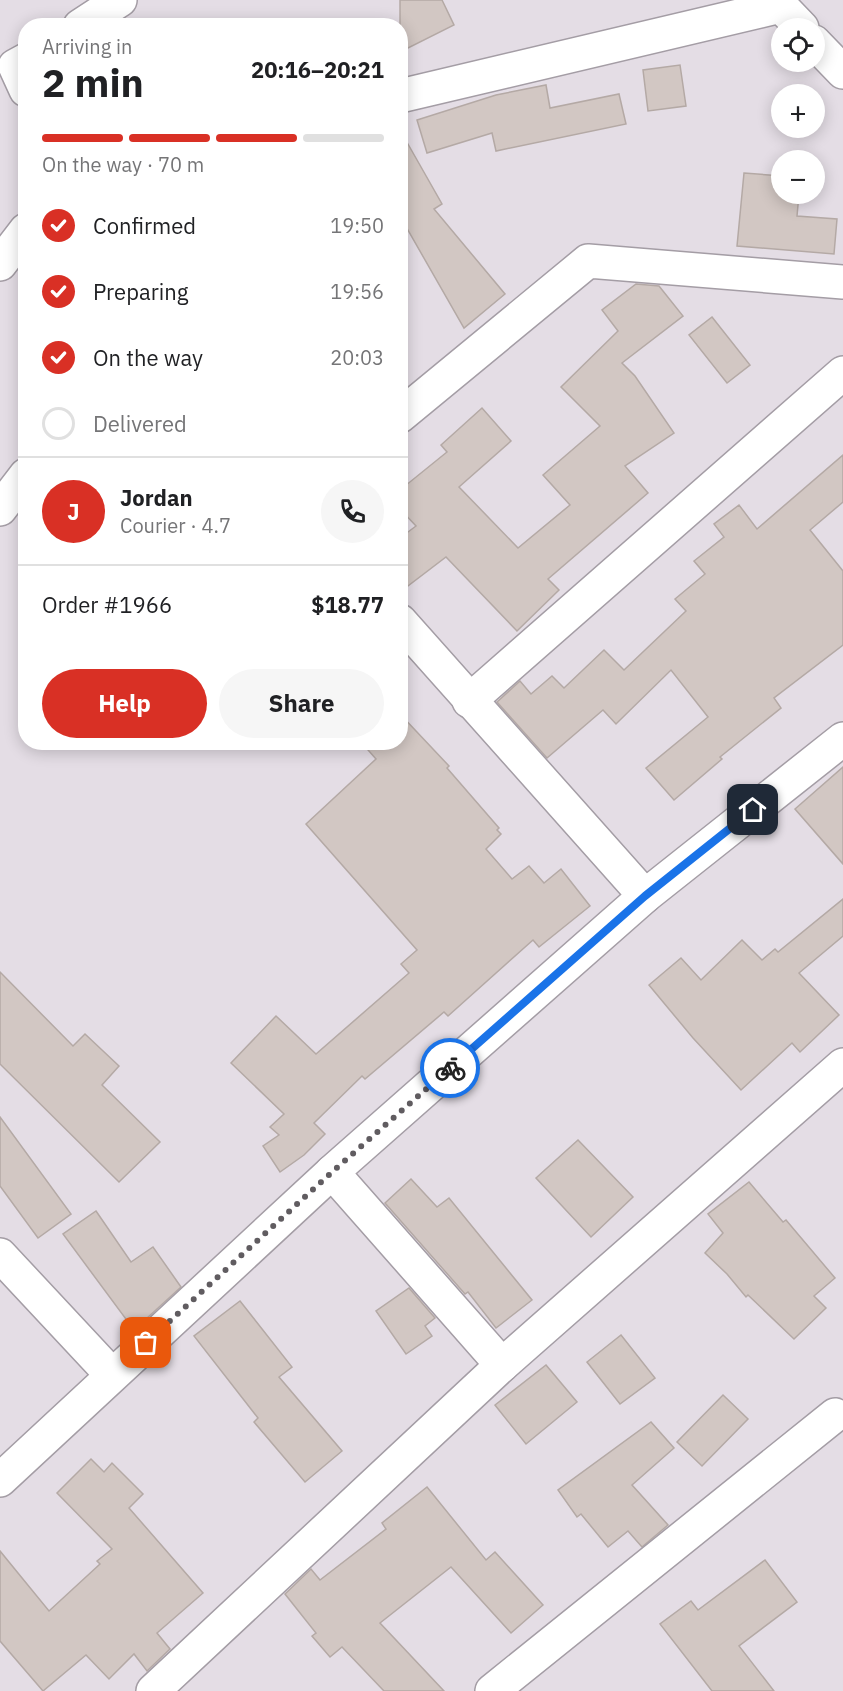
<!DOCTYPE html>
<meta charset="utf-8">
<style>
body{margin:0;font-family:"IBM Plex Sans",sans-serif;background:#f6f6f6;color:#202124;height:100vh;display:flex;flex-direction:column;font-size:22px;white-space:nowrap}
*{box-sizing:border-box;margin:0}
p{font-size:20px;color:#757577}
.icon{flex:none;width:33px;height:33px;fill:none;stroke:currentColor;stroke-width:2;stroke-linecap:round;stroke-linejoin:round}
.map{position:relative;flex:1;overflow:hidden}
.side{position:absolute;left:18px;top:18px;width:390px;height:732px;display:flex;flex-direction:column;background:#fff;border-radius:24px;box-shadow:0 3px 15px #0003}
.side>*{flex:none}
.tools{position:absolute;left:771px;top:18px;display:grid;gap:12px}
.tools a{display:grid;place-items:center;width:54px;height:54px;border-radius:50%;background:#fff;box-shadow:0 3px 15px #0003;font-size:30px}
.pin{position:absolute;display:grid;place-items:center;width:51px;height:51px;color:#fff;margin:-26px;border-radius:12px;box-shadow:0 3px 9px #0006}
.courier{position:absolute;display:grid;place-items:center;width:60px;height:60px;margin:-30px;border:4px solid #1a73e8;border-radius:50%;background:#fff;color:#222;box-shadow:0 2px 8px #0007}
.head em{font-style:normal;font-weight:700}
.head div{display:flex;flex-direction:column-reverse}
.head{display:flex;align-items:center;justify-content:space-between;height:102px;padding:0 24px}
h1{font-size:39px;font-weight:700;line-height:45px}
.bar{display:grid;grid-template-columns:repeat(4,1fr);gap:9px 6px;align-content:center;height:72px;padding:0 24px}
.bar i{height:8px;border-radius:4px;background:#e0e0e0}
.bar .selected{background:#d93025}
.bar p{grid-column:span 4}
.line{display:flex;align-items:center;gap:15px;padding:0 24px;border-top:2px solid #e0e0e0}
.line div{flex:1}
.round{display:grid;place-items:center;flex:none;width:63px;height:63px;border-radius:32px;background:#f6f6f6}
ol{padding:0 24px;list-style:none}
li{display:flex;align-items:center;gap:18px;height:66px}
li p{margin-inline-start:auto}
li .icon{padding:6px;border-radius:50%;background:#d93025;color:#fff;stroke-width:4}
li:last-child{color:#757577}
li i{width:33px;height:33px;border:3px solid #e0e0e0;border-radius:50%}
.primary-button{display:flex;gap:12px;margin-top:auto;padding:12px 24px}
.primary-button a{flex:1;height:69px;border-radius:36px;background:#d93025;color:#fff;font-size:24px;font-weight:700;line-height:69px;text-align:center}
.primary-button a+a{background:#f6f6f6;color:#202124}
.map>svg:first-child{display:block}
</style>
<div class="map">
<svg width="843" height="1691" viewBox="0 0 843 1691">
<rect width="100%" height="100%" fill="#e4dde5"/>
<!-- building -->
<g fill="#d2c7c3" stroke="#b4a9a5" stroke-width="1.5">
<path d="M 400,0 L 442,0 L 454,25 L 400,52 Z"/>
<path d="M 680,65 L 686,106 L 648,111 L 643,70 Z"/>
<path d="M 546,85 L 550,108 L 619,94 L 626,124 L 496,151 L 492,133 L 427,153 L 417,120 L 496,95 Z"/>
<path d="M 400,130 L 442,204 L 434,209 L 505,294 L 464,328 L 405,225 L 400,227 Z"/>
<path d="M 744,173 L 782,176 L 782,194 L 799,194 L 797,216 L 837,219 L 834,254 L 737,246 Z"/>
<path d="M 636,284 L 659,286 L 683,316 L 622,363 L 635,376 L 674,433 L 625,466 L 648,493 L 548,579 L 559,590 L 517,631 L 446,557 L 400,592 L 400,538 L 416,526 L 400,509 L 400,490 L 447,452 L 441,445 L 482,408 L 511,441 L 459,487 L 518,548 L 570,505 L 543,475 L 600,426 L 561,387 L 618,331 L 602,310 Z"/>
<path d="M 712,317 L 750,365 L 727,383 L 689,335 Z"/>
<path d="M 843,455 L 843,502 L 810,530 L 843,571 L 843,645 L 774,698 L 781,708 L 720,757 L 722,759 L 674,800 L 646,768 L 708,717 L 671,670 L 616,724 L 603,710 L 547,758 L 497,702 L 520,681 L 531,694 L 552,676 L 564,688 L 604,650 L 624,670 L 686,611 L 675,599 L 705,574 L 694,561 L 724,537 L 714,524 L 739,505 L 757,529 Z"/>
<path d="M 400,714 L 449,766 L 447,768 L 499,828 L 497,830 L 501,834 L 486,849 L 512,879 L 529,866 L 544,883 L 561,869 L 590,906 L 539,947 L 533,940 L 448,1016 L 444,1012 L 365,1079 L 362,1076 L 314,1123 L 325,1134 L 304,1155 L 280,1172 L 263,1146 L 279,1135 L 270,1127 L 284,1114 L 231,1063 L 276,1016 L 316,1054 L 409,973 L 401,964 L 417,950 L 306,824 L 376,759 L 361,742 L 400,742 Z"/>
<path d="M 843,767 L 843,864 L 795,809 Z"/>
<path d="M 843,899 L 843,936 L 799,973 L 839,1015 L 800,1052 L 792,1043 L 741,1090 L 693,1038 L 649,985 L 681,958 L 701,980 L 742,940 L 762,960 L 775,949 L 778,952 Z"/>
<path d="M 0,972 L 73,1046 L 85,1034 L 119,1066 L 102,1085 L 160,1142 L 119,1182 L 0,1064 Z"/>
<path d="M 0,1117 L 71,1214 L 38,1238 L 0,1186 Z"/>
<path d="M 578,1140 L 633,1197 L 591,1237 L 536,1178 Z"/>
<path d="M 411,1179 L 437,1207 L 449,1198 L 532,1300 L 496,1328 L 468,1292 L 465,1294 L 385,1203 Z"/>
<path d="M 749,1182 L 783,1222 L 786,1220 L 835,1278 L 814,1296 L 826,1308 L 794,1339 L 748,1295 L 746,1297 L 727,1274 L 705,1253 L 723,1233 L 708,1214 Z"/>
<path d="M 96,1211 L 131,1262 L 153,1247 L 181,1287 L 134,1330 L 63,1234 Z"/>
<path d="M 409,1288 L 435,1318 L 425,1326 L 432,1336 L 406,1354 L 376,1311 Z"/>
<path d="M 240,1301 L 292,1367 L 279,1377 L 342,1451 L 305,1482 L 254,1422 L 258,1418 L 194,1336 Z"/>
<path d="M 621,1335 L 655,1378 L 620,1404 L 587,1362 Z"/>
<path d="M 546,1365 L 577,1402 L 526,1444 L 495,1405 Z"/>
<path d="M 723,1395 L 748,1419 L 702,1466 L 677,1442 Z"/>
<path d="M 651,1422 L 674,1448 L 632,1485 L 668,1525 L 642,1547 L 628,1531 L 608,1547 L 581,1514 L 577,1517 L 558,1490 Z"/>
<path d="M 91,1459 L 104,1472 L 112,1463 L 143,1494 L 129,1508 L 203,1593 L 157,1633 L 170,1649 L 147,1671 L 134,1654 L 109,1679 L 86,1655 L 43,1691 L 0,1641 L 0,1551 L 49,1611 L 100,1564 L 97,1561 L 112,1549 L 57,1493 Z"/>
<path d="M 427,1487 L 486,1560 L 495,1552 L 543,1605 L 511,1633 L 451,1567 L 380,1623 L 444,1691 L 384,1691 L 342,1647 L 330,1657 L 312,1636 L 316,1633 L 285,1594 L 311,1569 L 320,1580 L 386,1529 L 382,1523 Z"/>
<path d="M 765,1560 L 797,1602 L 739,1646 L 774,1691 L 712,1691 L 660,1624 L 691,1601 L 698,1610 Z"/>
</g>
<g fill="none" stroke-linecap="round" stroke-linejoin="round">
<defs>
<g id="street">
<path d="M 80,26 L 120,0"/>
<path d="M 814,42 L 843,72"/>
<path d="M 26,60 L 15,66 L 26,90"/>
<path d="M 400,96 L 781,6 L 802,28"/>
<path d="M 0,264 L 26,230"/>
<path d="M 400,416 L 588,261 L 843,282"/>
<path d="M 0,509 L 26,475"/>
<path d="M 400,621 L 645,896"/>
<path d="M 469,701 L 843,373"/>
<path d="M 332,1172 L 502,1365"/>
<path d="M 0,1255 L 112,1375"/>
<path d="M 0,1480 L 332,1172 L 645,896 L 843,739"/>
<path d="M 153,1691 L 502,1365 L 843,1065"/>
<path d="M 492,1691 L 835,1415"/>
</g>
</defs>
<!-- street casing -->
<use href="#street" stroke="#a49da5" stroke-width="36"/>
<!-- street -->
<use href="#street" stroke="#fff" stroke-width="33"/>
</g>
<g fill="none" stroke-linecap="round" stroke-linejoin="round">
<!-- done -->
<path stroke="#605c60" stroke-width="6" stroke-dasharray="0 10.8" d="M 146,1343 L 332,1172 L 450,1068"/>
<!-- route -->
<path stroke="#1a73e8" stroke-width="8" d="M 450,1068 L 645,896 L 753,810"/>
</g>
</svg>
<div class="tools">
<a><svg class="icon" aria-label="locate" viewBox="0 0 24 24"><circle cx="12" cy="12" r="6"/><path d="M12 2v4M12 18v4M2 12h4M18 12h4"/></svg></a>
<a>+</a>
<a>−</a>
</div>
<div class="pin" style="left:146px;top:1343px;background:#ea580c"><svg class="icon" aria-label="bag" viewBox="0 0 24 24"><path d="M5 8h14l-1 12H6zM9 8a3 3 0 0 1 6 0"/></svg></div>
<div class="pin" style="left:753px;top:810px;background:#1f2937"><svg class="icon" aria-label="home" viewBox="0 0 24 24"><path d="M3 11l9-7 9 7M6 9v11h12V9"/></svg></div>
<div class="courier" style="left:450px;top:1068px"><svg class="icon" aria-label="bike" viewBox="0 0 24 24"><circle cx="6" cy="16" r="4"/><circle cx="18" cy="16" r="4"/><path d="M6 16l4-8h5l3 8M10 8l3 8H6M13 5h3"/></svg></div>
<section class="side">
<div class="head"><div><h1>2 min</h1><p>Arriving in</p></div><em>20:16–20:21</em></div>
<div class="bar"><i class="selected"></i><i class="selected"></i><i class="selected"></i><i></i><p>On the way · 70 m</p></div>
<ol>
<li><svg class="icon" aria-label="check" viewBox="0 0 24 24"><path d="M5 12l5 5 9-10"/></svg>Confirmed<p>19:50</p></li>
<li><svg class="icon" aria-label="check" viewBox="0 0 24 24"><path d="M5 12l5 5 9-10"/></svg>Preparing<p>19:56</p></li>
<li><svg class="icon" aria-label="check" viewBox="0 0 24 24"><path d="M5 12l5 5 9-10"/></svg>On the way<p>20:03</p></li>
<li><i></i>Delivered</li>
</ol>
<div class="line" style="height:108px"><b class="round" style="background:#d93025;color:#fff">J</b><div><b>Jordan</b><p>Courier · 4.7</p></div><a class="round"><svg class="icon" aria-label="phone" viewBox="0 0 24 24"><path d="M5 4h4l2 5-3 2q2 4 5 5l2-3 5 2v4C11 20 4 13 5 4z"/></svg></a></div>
<div class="line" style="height:78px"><div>Order #1966</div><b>$18.77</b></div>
<div class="primary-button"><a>Help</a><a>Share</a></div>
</section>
</div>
